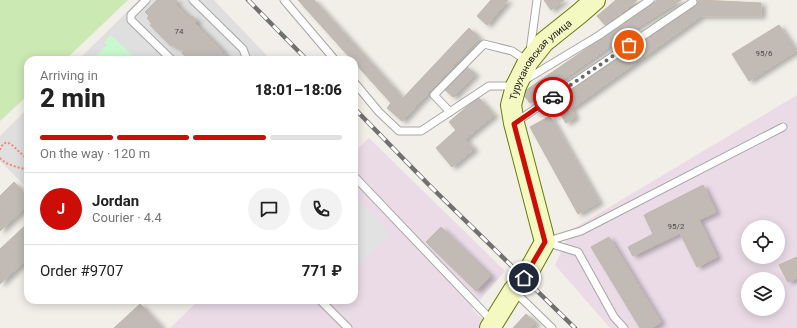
<!DOCTYPE html>
<meta charset="utf-8">
<style>
body{margin:0;font-family:Roboto,sans-serif;background:#f2f2f2;color:#222;height:100vh;display:flex;flex-direction:column;font-size:15px;white-space:nowrap}
*{box-sizing:border-box;margin:0}
p{font-size:13px;color:#767676}
.icon{flex:none;width:22px;height:22px;fill:none;stroke:currentColor;stroke-width:2;stroke-linecap:round;stroke-linejoin:round}
.map{position:relative;flex:1;overflow:hidden}
.side{position:absolute;left:24px;top:56px;width:334px;height:248px;display:flex;flex-direction:column;background:#fff;border-radius:12px;box-shadow:0 2px 10px #0003}
.side>*{flex:none}
.tools{position:absolute;left:741px;top:220px;display:grid;gap:8px}
.tools a{display:grid;place-items:center;width:44px;height:44px;border-radius:50%;background:#fff;box-shadow:0 2px 10px #0003;font-size:20px}
.pin{position:absolute;display:grid;place-items:center;width:34px;height:34px;color:#fff;margin:-17px;border:2px solid #fff;border-radius:50%;box-shadow:0 1px 4px #0007}
.courier{position:absolute;display:grid;place-items:center;width:40px;height:40px;margin:-20px;border:3px solid #cd0d07;border-radius:50%;background:#fff;color:#222;box-shadow:0 1px 5px #0007}
.headline em{font-style:normal;font-weight:800}
.headline div{display:flex;flex-direction:column-reverse}
.headline{display:flex;align-items:center;justify-content:space-between;height:68px;padding:0 16px}
h1{font-size:26px;font-weight:800;line-height:30px}
.bar{display:grid;grid-template-columns:repeat(4,1fr);gap:6px 4px;align-content:center;height:48px;padding:0 16px}
.bar i{height:5px;border-radius:3px;background:#e0e0e0}
.bar .current{background:#cd0d07}
.bar p{grid-column:span 4}
.line{display:flex;align-items:center;gap:10px;padding:0 16px;border-top:1px solid #e0e0e0}
.line div{flex:1}
.round{display:grid;place-items:center;flex:none;width:42px;height:42px;border-radius:21px;background:#f2f2f2}
.map>svg:first-child{display:block}
</style>
<div class="map">
<svg width="797" height="328" viewBox="0 0 797 328">
<defs>
<filter id="shadow"><feDropShadow dx="4.5" dy="2.5" stdDeviation="2" flood-color="#0004"/></filter>
</defs>
<rect width="100%" height="100%" fill="#f2efe9"/>
<!-- residential -->
<g fill="#e0dfdf">
<path d="M 139,0 L 214,0 L 271,60 L 78,60 Z"/>
<path d="M 28,108 L 28,189 L 0,161 L 0,136 Z"/>
</g>
<!-- industrial -->
<g fill="#eadbe7" fill-rule="evenodd">
<path d="M 797,95 L 797,328 L 610,328 L 555,265 L 571,230 ZM 748,227 L 778,227 L 778,257 L 748,257 ZM 748,279 L 778,279 L 778,309 L 748,309 Z"/>
<path d="M 369,138 L 505,271 L 472,309 L 486,322 L 481,328 L 170,328 L 199,300 L 354,300 L 354,152 Z"/>
</g>
<!-- grass -->
<path fill="#cbe9b2" d="M 0,0 L 128,0 L 65,60 L 28,60 L 28,95 L 0,121 Z"/>
<!-- park -->
<path fill="#c9f8cf" d="M 111,35 L 134,57 L 131,60 L 92,60 L 107,45 L 104,42 Z"/>
<!-- parking -->
<path fill="#e2e2e2" d="M 354,195 L 391,234 L 359,265 L 354,260 Z"/>
<!-- building -->
<g fill="#c2bbb5" stroke="#c3b7ac" filter="url(#shadow)">
<path d="M 157,0 L 176,0 L 177,1 L 175,3 L 190,18 L 192,16 L 197,21 L 195,23 L 222,50 L 222,53 L 225,54 L 225,60 L 189,60 L 182,53 L 184,51 L 179,47 L 177,49 L 173,44 L 171,46 L 150,25 L 152,24 L 147,18 L 149,16 L 145,12 Z"/>
<path d="M 298,0 L 314,0 L 403,98 L 469,28 L 479,38 L 402,121 L 387,108 L 391,103 L 354,62 L 354,60 L 352,60 Z"/>
<path d="M 491,0 L 508,0 L 487,25 L 477,16 Z"/>
<path d="M 544,0 L 564,0 L 551,10 Z"/>
<path d="M 616,0 L 637,0 L 606,26 L 597,16 Z"/>
<path d="M 657,0 L 681,0 L 631,31 L 530,103 L 522,93 Z"/>
<path d="M 699,0 L 761,3 L 761,16 L 701,16 L 571,109 L 575,117 L 566,123 L 554,103 Z"/>
<path d="M 779,25 L 796,51 L 749,81 L 732,54 Z"/>
<path d="M 466,66 L 475,74 L 453,97 L 444,89 Z"/>
<path d="M 478,97 L 494,115 L 465,139 L 474,149 L 452,167 L 436,148 L 456,130 L 449,122 Z"/>
<path d="M 550,116 L 599,202 L 578,214 L 530,127 Z"/>
<path d="M 14,182 L 28,197 L 28,205 L 0,231 L 0,196 Z"/>
<path d="M 703,185 L 716,212 L 699,220 L 717,257 L 697,267 L 680,233 L 633,256 L 628,247 L 653,234 L 644,215 Z"/>
<path d="M 28,223 L 28,258 L 0,284 L 0,249 Z"/>
<path d="M 441,227 L 491,276 L 476,291 L 426,242 Z"/>
<path d="M 609,237 L 661,322 L 652,328 L 640,328 L 591,247 Z"/>
<path d="M 797,257 L 797,278 L 788,282 L 779,265 Z"/>
<path d="M 140,304 L 161,326 L 160,328 L 114,328 Z"/>
<path d="M 526,314 L 536,323 L 531,328 L 513,328 Z"/>
</g>
<g fill="none" stroke-linecap="round" stroke-linejoin="round">
<defs>
<g id="lane">
<path d="M 146,0 L 131,15 L 131,20 L 172,60"/>
<path d="M 193,0 L 243,49 L 247,60"/>
<path d="M 284,0 L 335,60"/>
<path d="M 530,51 L 537,0"/>
<path d="M 525,80 L 598,36 L 650,0"/>
<path d="M 354,82 L 379,112 L 399,131 L 421,131 L 489,86 L 514,86"/>
<path d="M 450,112 L 434,95 L 484,44 L 512,51 L 527,61"/>
<path d="M 516,122 L 693,2"/>
<path d="M 354,176 L 493,322"/>
<path d="M 545,242 L 581,231 L 783,127"/>
<path d="M 545,242 L 578,252 L 614,317 L 624,328"/>
<path d="M 515,292 L 552,328"/>
<path d="M 320,300 L 348,328"/>
</g>
<g id="secondary">
<path id="s1" d="M 490,328 L 513,291 L 525,278 L 545,242 L 514,123 L 511,105 L 516,86 L 528,62 L 544,42 L 579,14 L 595,0"/>
</g>
</defs>
<!-- lane casing -->
<use href="#lane" stroke="#a6a6a6" stroke-width="9"/>
<!-- secondary casing -->
<use href="#secondary" stroke="#697909" stroke-width="22"/>
<!-- path -->
<g stroke="#f68776" stroke-width="2" stroke-dasharray="2 2" stroke-linecap="butt">
<path d="M 0,150 C 2,144 5,141 11,144 L 28,160"/>
<path d="M 0,158 C 7,166 19,167 28,170"/>
</g>
<!-- lane -->
<use href="#lane" stroke="#fff" stroke-width="7"/>
<!-- secondary -->
<use href="#secondary" stroke="#f4f8c1" stroke-width="20"/>
<defs>
<g id="rail">
<path d="M 248,0 L 307,60"/>
<path d="M 354,108 L 429,185 L 575,328"/>
</g>
</defs>
<!-- rail casing -->
<use href="#rail" stroke="#707070" stroke-width="4.5"/>
<!-- rail -->
<use href="#rail" stroke="#fff" stroke-width="3" stroke-dasharray="9" stroke-linecap="butt"/>
</g>
<g fill="none" stroke-linecap="round" stroke-linejoin="round">
<!-- done -->
<path stroke="#6b6a68" stroke-width="4" stroke-dasharray="0 7.2" d="M 553,97 L 629,45"/>
<!-- route -->
<path stroke="#cd0d07" stroke-width="5" d="M 524,278 L 545,242 L 514,124 L 553,97"/>
</g>
<g text-anchor="middle" stroke-width="3" stroke-linejoin="round" paint-order="stroke">
<!-- number labels -->
<g font-size="8" fill="#4a4847">
<text x="179" y="34">74</text>
<text x="764" y="56">95/6</text>
<text x="676" y="229">95/2</text>
</g>
<!-- street labels -->
<g font-size="10" fill="#222" stroke="#fff">
<text dy="4" stroke="none"><textPath href="#s1" startOffset="299">Турухановская улица</textPath></text>
</g>
</g>
</svg>
<div class="tools">
<a><svg class="icon" aria-label="locate" viewBox="0 0 24 24"><circle cx="12" cy="12" r="6"/><path d="M12 2v4M12 18v4M2 12h4M18 12h4"/></svg></a>
<a><svg class="icon" aria-label="layers" viewBox="0 0 24 24"><path d="M12 4l9 5-9 5-9-5zM3 14l9 5 9-5"/></svg></a>
</div>
<div class="pin" style="left:629px;top:45px;background:#ea580c"><svg class="icon" aria-label="bag" viewBox="0 0 24 24"><path d="M5 8h14l-1 12H6zM9 8a3 3 0 0 1 6 0"/></svg></div>
<div class="pin" style="left:524px;top:278px;background:#1f2937"><svg class="icon" aria-label="home" viewBox="0 0 24 24"><path d="M3 11l9-7 9 7M6 9v11h12V9"/></svg></div>
<div class="courier" style="left:553px;top:97px"><svg class="icon" aria-label="car" viewBox="0 0 24 24"><path d="M5 17H2v-5l4-1 3-4h7l3 4 3 1v5h-3M9 17h6M6 11h13"/><circle cx="7" cy="17" r="2"/><circle cx="17" cy="17" r="2"/></svg></div>
<section class="side">
<div class="headline"><div><h1>2 min</h1><p>Arriving in</p></div><em>18:01–18:06</em></div>
<div class="bar"><i class="current"></i><i class="current"></i><i class="current"></i><i></i><p>On the way · 120 m</p></div>
<div class="line" style="height:72px"><b class="round" style="background:#cd0d07;color:#fff">J</b><div><b>Jordan</b><p>Courier · 4.4</p></div><a class="round"><svg class="icon" aria-label="chat" viewBox="0 0 24 24"><path d="M4 5h16v11H9l-5 4z"/></svg></a><a class="round"><svg class="icon" aria-label="phone" viewBox="0 0 24 24"><path d="M5 4h4l2 5-3 2q2 4 5 5l2-3 5 2v4C11 20 4 13 5 4z"/></svg></a></div>
<div class="line" style="height:52px"><div>Order #9707</div><b>771 ₽</b></div>
</section>
</div>
